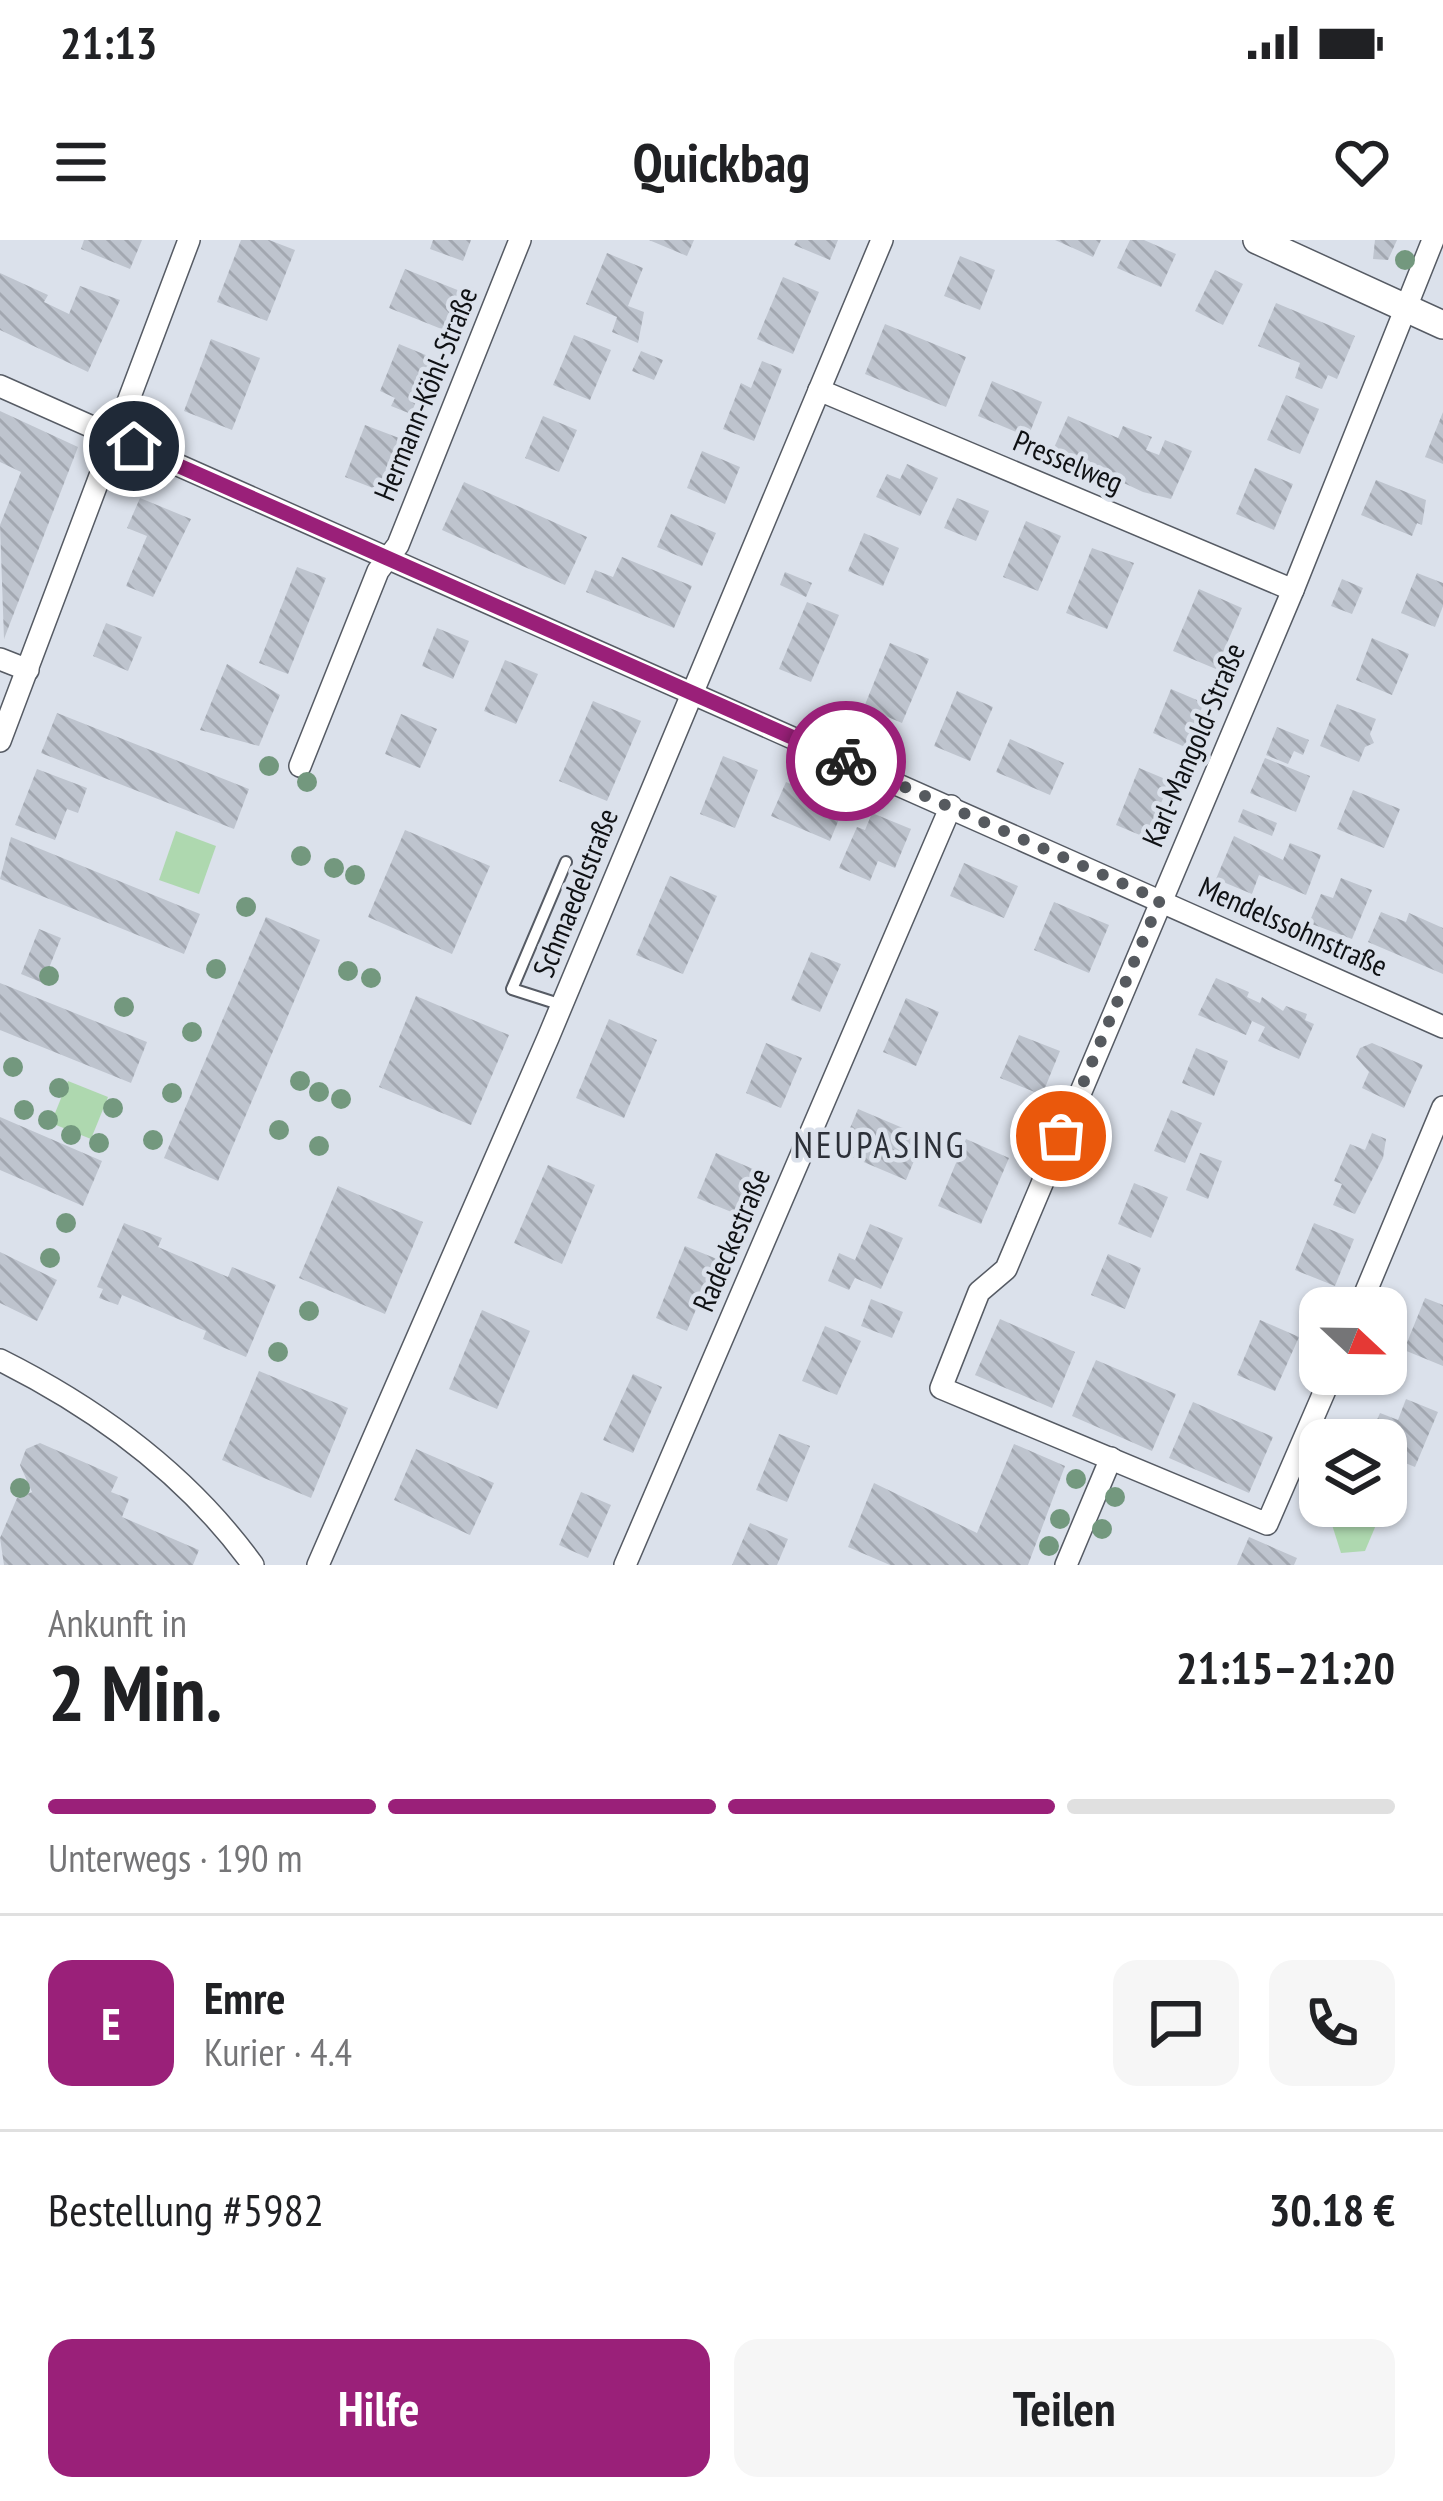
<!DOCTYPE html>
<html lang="de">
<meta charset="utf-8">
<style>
body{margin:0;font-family:"PT Sans Narrow",sans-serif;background:#f6f6f6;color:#202124;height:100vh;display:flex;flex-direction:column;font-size:45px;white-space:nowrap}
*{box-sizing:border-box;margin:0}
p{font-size:39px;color:#757577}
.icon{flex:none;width:66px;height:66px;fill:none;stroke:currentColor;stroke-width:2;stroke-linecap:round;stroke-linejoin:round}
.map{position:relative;height:1325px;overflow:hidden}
.drawer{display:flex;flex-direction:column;background:#fff;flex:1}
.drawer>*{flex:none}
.needle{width:78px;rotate:112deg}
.tools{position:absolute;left:1299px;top:1047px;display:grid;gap:24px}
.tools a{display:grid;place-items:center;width:108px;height:108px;border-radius:24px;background:#fff;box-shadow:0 3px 9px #0004;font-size:60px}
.pin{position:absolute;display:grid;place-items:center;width:102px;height:102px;color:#fff;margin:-51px;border:6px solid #fff;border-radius:50%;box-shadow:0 3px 12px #0007}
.courier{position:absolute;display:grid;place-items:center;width:120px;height:120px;margin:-60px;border:9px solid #9a2079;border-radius:50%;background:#fff;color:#222;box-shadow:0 3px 15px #0007}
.headline em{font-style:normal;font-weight:600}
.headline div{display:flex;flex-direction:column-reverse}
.headline{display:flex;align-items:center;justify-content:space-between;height:204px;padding:0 48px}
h1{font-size:78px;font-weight:600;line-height:90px}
.bar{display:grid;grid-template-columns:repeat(4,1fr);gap:18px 12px;align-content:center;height:144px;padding:0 48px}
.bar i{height:15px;border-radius:9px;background:#e0e0e0}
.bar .selected{background:#9a2079}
.bar p{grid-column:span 4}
.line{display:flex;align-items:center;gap:30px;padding:0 48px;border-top:3px solid #e0e0e0}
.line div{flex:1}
.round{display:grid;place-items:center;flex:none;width:126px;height:126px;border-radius:24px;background:#f6f6f6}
.cta{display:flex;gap:24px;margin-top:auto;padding:24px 48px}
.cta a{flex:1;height:138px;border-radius:24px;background:#9a2079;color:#fff;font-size:48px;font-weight:600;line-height:138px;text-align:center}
.cta a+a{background:#f6f6f6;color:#202124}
.status{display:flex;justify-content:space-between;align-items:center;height:84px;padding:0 60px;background:#fff;direction:ltr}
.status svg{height:33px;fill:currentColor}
header{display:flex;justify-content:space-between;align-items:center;height:156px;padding:0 48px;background:#fff;font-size:54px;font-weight:600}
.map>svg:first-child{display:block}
</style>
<div class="status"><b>21:13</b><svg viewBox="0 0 49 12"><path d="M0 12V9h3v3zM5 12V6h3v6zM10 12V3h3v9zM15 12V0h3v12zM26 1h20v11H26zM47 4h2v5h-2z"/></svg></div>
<header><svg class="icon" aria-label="menu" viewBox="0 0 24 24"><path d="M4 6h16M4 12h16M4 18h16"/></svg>Quickbag<svg class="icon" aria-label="heart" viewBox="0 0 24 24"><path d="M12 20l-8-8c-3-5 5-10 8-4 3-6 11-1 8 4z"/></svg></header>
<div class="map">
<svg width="1443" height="1325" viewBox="0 0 1443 1325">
<defs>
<pattern id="building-back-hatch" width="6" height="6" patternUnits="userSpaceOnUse" patternTransform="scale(3)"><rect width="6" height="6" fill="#bec4ce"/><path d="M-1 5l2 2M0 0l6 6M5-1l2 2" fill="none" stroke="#a2a7b0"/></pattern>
</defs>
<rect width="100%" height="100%" fill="#dbe1eb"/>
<!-- green -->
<g fill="#aed8af">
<path d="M 176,591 L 216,606 L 199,654 L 159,640 Z"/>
<path d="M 68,841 L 108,857 L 91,899 L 51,883 Z"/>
<path d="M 1326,1266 L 1384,1266 L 1365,1311 L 1341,1313 Z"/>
</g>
<!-- building -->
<g fill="url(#building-back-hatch)">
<path d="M 84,0 L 142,0 L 130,29 L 81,9 Z"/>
<path d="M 241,0 L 269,0 L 295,10 L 267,81 L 217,62 Z"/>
<path d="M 433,0 L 471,0 L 463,21 L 430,9 Z"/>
<path d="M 649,0 L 694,0 L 687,16 Z"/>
<path d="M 797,0 L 838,0 L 830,20 L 794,5 Z"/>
<path d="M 1055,0 L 1101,0 L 1093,17 Z"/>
<path d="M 1130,0 L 1144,0 L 1176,14 L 1161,47 L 1117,28 Z"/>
<path d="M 1375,0 L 1397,0 L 1388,20 L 1373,19 Z"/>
<path d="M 607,13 L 643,28 L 628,66 L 644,72 L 638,103 L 612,92 L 617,77 L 586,64 Z"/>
<path d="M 960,16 L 995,30 L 980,70 L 944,56 Z"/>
<path d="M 405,29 L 460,51 L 444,90 L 389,68 Z"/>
<path d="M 1215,30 L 1243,44 L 1223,85 L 1195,71 Z"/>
<path d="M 0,33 L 48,55 L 44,62 L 69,74 L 80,46 L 120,60 L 88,132 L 0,90 Z"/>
<path d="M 783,37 L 819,52 L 793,114 L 757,99 Z"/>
<path d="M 1276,63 L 1355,96 L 1337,139 L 1328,135 L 1322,149 L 1295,138 L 1300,123 L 1258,106 Z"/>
<path d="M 885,84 L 966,117 L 946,167 L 865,134 Z"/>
<path d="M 574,95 L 611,110 L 590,160 L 553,145 Z"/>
<path d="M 211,99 L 260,118 L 232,190 L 184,171 Z"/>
<path d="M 399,104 L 433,118 L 411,174 L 391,166 L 395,158 L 380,151 Z"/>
<path d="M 641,111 L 663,120 L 654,140 L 632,131 Z"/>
<path d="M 762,121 L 782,129 L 754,201 L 723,189 L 741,143 L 751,148 Z"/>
<path d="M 992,141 L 1042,162 L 1028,197 L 978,176 Z"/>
<path d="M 1286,155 L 1319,169 L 1300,214 L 1267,200 Z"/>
<path d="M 0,171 L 78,207 L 4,399 L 0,285 L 21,232 L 0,222 Z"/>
<path d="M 1443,172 L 1443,224 L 1425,217 Z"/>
<path d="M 543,176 L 577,190 L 559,232 L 525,218 Z"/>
<path d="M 1068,176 L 1118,198 L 1123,186 L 1152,197 L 1146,210 L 1159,215 L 1165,200 L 1192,211 L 1171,259 L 1143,252 L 1053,210 Z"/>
<path d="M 365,185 L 399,198 L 378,250 L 345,237 Z"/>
<path d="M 702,211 L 740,227 L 725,264 L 687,248 Z"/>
<path d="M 907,224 L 938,238 L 920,276 L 876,257 L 887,234 L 900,239 Z"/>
<path d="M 1255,228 L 1293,244 L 1274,290 L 1236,274 Z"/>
<path d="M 1376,240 L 1426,260 L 1422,285 L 1417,283 L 1412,296 L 1361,275 Z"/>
<path d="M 464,242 L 587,297 L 565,345 L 442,290 Z"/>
<path d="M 140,258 L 191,279 L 153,357 L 126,346 L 147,296 L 127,288 Z"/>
<path d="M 957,258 L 989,271 L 976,301 L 944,288 Z"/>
<path d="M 671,274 L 716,293 L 702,326 L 657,307 Z"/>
<path d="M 1026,281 L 1061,296 L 1038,351 L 1003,337 Z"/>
<path d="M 864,293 L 899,308 L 883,346 L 848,331 Z"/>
<path d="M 1092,308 L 1134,323 L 1107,389 L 1066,373 Z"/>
<path d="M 622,317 L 692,346 L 674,388 L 586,352 L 595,330 L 613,337 Z"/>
<path d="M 297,327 L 326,338 L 288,434 L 259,423 Z"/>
<path d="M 785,332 L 812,343 L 806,357 L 780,345 Z"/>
<path d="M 1417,333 L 1443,343 L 1443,366 L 1435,387 L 1401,373 Z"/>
<path d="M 1342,339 L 1363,348 L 1352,374 L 1331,366 Z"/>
<path d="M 1199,349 L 1242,368 L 1216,429 L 1173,411 Z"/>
<path d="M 807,362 L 839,375 L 811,442 L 779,429 Z"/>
<path d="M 106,383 L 142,397 L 128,431 L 93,416 Z"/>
<path d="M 437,388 L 469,401 L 453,439 L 422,426 Z"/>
<path d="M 1372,398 L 1409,414 L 1392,455 L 1356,440 Z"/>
<path d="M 890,403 L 929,419 L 902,483 L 864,467 Z"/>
<path d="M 505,420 L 538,434 L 516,484 L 484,471 Z"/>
<path d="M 227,424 L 280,455 L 259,506 L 200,490 Z"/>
<path d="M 1171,449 L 1204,463 L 1185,507 L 1153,493 Z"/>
<path d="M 957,451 L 993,467 L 970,521 L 934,506 Z"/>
<path d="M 593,461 L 641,481 L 607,561 L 559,541 Z"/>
<path d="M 1337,464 L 1376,479 L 1370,494 L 1374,503 L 1365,507 L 1359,522 L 1320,506 Z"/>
<path d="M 57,473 L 249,549 L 234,589 L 41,513 Z"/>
<path d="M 401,474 L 437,489 L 420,528 L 385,514 Z"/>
<path d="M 1277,487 L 1309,500 L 1303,515 L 1294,511 L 1288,524 L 1266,515 Z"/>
<path d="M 1010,499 L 1064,523 L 1050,555 L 996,532 Z"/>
<path d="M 723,516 L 758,530 L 735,588 L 700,574 Z"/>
<path d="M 1265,518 L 1310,536 L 1296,572 L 1250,553 Z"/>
<path d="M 1139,528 L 1170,541 L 1147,598 L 1116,585 Z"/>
<path d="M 37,529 L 87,548 L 78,573 L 67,569 L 55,600 L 15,585 Z"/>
<path d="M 786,542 L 844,567 L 830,601 L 771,576 Z"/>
<path d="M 1353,550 L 1400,569 L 1384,608 L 1337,589 Z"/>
<path d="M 1243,569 L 1277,583 L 1272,596 L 1238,582 Z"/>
<path d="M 872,573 L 911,589 L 895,628 L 878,621 L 870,641 L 839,628 L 857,587 L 865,590 Z"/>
<path d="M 405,590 L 490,626 L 452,714 L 368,677 Z"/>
<path d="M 1234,596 L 1283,620 L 1290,603 L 1321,615 L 1306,655 L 1259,635 L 1252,654 L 1216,639 Z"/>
<path d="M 11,597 L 200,674 L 184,714 L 0,639 Z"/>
<path d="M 964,623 L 1018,646 L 1004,678 L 950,656 Z"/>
<path d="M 670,636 L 717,656 L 683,734 L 636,715 Z"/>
<path d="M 1341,638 L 1372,650 L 1352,699 L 1309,683 L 1321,654 L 1333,658 Z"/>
<path d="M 1054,662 L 1109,685 L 1089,733 L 1034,710 Z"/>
<path d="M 1381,672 L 1406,682 L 1409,673 L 1443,688 L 1443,734 L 1368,702 Z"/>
<path d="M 266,677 L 320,700 L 218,941 L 164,918 Z"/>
<path d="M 39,689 L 61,698 L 43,743 L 21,734 Z"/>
<path d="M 811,712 L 841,724 L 820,772 L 791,760 Z"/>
<path d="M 1216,738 L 1249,752 L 1247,757 L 1260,763 L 1262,757 L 1283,771 L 1286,766 L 1307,774 L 1305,780 L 1314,784 L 1299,819 L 1258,801 L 1265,787 L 1252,781 L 1246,795 L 1198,775 Z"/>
<path d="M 0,743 L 147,802 L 131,843 L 0,790 Z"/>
<path d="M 416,756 L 509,795 L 471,885 L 379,847 Z"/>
<path d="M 906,758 L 939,772 L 916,826 L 883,812 Z"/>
<path d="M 609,779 L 657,800 L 624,878 L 576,858 Z"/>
<path d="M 1019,795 L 1060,811 L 1042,855 L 1000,838 Z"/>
<path d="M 766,803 L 802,818 L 781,868 L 746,853 Z"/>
<path d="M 1372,803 L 1423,825 L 1404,868 L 1362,848 L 1369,832 L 1356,817 L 1360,808 Z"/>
<path d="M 1196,808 L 1228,821 L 1214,856 L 1182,843 Z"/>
<path d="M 858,869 L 924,897 L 906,940 L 840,912 Z"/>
<path d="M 1171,870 L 1202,883 L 1185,923 L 1154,911 Z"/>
<path d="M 0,877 L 102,921 L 83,966 L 0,930 Z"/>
<path d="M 1372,893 L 1386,899 L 1383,918 L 1355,974 L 1333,965 L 1342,944 L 1334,941 L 1350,904 L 1365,910 Z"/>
<path d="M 966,899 L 1009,918 L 981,984 L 938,966 Z"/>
<path d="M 716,913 L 753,929 L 734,973 L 697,958 Z"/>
<path d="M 1200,913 L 1222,921 L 1208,959 L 1186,950 Z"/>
<path d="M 548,925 L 595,945 L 562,1024 L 514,1003 Z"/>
<path d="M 1134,943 L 1168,957 L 1151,998 L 1118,984 Z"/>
<path d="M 338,946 L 423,982 L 385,1074 L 299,1038 Z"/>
<path d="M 124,983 L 162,998 L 158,1007 L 228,1037 L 232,1027 L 276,1045 L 246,1117 L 203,1099 L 206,1091 L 122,1055 L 118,1065 L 99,1058 L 103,1049 L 97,1047 Z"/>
<path d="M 1314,983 L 1354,999 L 1335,1046 L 1295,1030 Z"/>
<path d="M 870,984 L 903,998 L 881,1049 L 855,1038 L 849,1050 L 828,1041 L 839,1013 L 855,1020 Z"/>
<path d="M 685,1006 L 717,1019 L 687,1091 L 656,1078 Z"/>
<path d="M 0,1012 L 57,1040 L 37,1081 L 0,1063 Z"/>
<path d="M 1108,1014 L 1141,1028 L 1125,1069 L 1091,1055 Z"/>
<path d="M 1425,1058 L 1443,1065 L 1443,1126 L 1404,1110 Z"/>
<path d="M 871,1059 L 903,1072 L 892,1098 L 861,1086 Z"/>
<path d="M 482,1070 L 530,1091 L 497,1169 L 449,1149 Z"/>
<path d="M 1000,1079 L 1075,1112 L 1052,1168 L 975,1135 Z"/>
<path d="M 1260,1080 L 1299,1097 L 1275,1151 L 1237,1135 Z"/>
<path d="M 825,1086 L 861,1101 L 837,1155 L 802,1141 Z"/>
<path d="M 1096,1120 L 1176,1154 L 1152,1211 L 1072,1176 Z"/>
<path d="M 259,1131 L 348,1168 L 311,1258 L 222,1220 Z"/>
<path d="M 633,1134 L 662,1147 L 633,1213 L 603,1200 Z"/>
<path d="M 1406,1159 L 1438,1172 L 1415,1227 L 1386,1215 L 1386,1200 L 1368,1200 L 1380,1173 L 1398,1180 Z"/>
<path d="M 1193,1162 L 1273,1197 L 1249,1253 L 1169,1218 Z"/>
<path d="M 779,1194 L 810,1206 L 787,1262 L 756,1250 Z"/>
<path d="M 40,1203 L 118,1237 L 111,1252 L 129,1259 L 122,1277 L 199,1310 L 193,1325 L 4,1325 L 0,1298 L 17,1258 L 32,1252 L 20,1225 L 26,1209 Z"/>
<path d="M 1014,1204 L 1065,1226 L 1028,1325 L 890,1325 L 848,1307 L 874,1243 L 977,1293 Z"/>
<path d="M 416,1209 L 494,1243 L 470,1295 L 394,1260 Z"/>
<path d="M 581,1252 L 611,1265 L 588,1318 L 559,1305 Z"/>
<path d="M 750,1283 L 788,1299 L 777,1325 L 732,1325 Z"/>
<path d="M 1249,1297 L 1297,1318 L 1294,1325 L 1237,1325 Z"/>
</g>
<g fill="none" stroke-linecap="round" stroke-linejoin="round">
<defs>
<path id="service" d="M 562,765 L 512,749 L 566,622"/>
<g id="minor">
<path d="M 0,146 L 1443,787"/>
<path d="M 819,150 L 1293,350"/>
<path d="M 0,419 L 28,430"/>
<path d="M 0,501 L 189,0"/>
<path d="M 300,526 L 378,331 L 398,305 L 520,0"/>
<path d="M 1359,1068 L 1443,867"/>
<path d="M 0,1120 C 98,1169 188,1235 253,1325"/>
<path d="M 1332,1134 L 1267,1284 L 941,1148 L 979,1052 L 1006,1029 L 1293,350 L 1433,0"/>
<path d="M 318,1325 L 548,798 L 882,0"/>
<path d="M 625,1325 L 951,566"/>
<path d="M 1066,1325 L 1111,1218"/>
</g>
<path id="tertiary" d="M 1257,0 L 1443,85"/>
</defs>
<!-- service casing -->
<use href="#service" stroke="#565b64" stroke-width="14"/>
<!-- minor casing -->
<use href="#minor" stroke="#565b64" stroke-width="24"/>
<!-- tertiary casing -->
<use href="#tertiary" stroke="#565b64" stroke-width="30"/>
<!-- service -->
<use href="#service" stroke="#fff" stroke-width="10"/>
<!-- minor -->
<use href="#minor" stroke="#fff" stroke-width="21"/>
<!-- tertiary -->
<use href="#tertiary" stroke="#fff" stroke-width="27"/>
</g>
<!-- trees -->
<g fill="#73987e">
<circle cx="1405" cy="20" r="10"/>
<circle cx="269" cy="526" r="10"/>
<circle cx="307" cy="542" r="10"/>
<circle cx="301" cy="616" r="10"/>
<circle cx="334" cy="628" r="10"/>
<circle cx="355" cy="635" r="10"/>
<circle cx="246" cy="667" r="10"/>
<circle cx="216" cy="729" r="10"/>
<circle cx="348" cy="731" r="10"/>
<circle cx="49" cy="736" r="10"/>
<circle cx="371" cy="738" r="10"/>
<circle cx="124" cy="767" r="10"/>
<circle cx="192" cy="792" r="10"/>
<circle cx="13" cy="827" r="10"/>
<circle cx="300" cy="841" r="10"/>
<circle cx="59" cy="848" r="10"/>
<circle cx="319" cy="852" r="10"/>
<circle cx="172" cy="853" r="10"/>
<circle cx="341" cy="859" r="10"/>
<circle cx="113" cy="868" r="10"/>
<circle cx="24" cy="870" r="10"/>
<circle cx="48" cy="880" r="10"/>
<circle cx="279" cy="890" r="10"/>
<circle cx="71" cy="895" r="10"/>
<circle cx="153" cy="900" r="10"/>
<circle cx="99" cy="903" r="10"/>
<circle cx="319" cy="906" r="10"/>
<circle cx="66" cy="983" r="10"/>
<circle cx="50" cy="1018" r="10"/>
<circle cx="309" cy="1071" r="10"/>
<circle cx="278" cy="1112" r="10"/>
<circle cx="1076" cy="1239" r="10"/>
<circle cx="20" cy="1248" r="10"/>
<circle cx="1115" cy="1257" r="10"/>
<circle cx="1060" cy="1279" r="10"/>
<circle cx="1102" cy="1289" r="10"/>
<circle cx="1049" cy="1306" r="10"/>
</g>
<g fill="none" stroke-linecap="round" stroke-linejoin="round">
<!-- done -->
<path stroke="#565a5f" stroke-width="12" stroke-dasharray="0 21.6" d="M 846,521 L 1160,660 L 1061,896"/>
<!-- route -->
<path stroke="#9a2079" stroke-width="15" d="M 134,206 L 846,521"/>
</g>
<g text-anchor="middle" stroke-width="9" stroke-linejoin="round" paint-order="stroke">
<!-- street labels -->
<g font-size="30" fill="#0f1114" stroke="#dbe1eb">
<text transform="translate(426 154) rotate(-68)" y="10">Hermann-Köhl-Straße</text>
<text transform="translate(1068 222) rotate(23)" y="10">Presselweg</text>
<text transform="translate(1194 505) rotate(-67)" y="10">Karl-Mangold-Straße</text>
<text transform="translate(576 653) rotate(-68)" y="10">Schmaedelstraße</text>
<text transform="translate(1293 687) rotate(24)" y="10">Mendelssohnstraße</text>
<text transform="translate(732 1000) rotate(-67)" y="10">Radeckestraße</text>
</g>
<!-- quarter labels -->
<g font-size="36" letter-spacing="3" fill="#2c3038" stroke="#dbe1eb">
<text x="880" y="918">NEUPASING</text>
</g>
</g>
</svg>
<div class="tools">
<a><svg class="needle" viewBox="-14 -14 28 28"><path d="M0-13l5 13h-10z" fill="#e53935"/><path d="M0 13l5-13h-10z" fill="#757577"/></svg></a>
<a><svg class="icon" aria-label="layers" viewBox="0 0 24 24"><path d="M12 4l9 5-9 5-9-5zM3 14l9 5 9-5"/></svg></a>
</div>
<div class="pin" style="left:1061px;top:896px;background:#ea580c"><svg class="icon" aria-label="bag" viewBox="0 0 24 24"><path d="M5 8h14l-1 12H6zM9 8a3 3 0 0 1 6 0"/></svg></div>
<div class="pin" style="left:134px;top:206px;background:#1f2937"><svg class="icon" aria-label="home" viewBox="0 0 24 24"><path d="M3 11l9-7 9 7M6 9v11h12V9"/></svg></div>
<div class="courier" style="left:846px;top:521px"><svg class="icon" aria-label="bike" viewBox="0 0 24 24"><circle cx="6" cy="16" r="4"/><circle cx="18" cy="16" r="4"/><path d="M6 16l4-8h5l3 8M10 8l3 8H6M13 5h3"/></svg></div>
</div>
<section class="drawer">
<div class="headline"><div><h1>2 Min.</h1><p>Ankunft in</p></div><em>21:15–21:20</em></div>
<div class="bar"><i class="selected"></i><i class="selected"></i><i class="selected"></i><i></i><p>Unterwegs · 190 m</p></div>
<div class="line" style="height:216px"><b class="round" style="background:#9a2079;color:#fff">E</b><div><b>Emre</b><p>Kurier · 4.4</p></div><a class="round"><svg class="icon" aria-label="chat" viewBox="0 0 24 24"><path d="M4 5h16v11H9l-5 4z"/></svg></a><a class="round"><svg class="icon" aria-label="phone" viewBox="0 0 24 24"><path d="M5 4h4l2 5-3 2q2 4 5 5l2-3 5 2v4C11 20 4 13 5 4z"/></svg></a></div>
<div class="line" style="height:156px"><div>Bestellung #5982</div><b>30.18 €</b></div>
<div class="cta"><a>Hilfe</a><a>Teilen</a></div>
</section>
